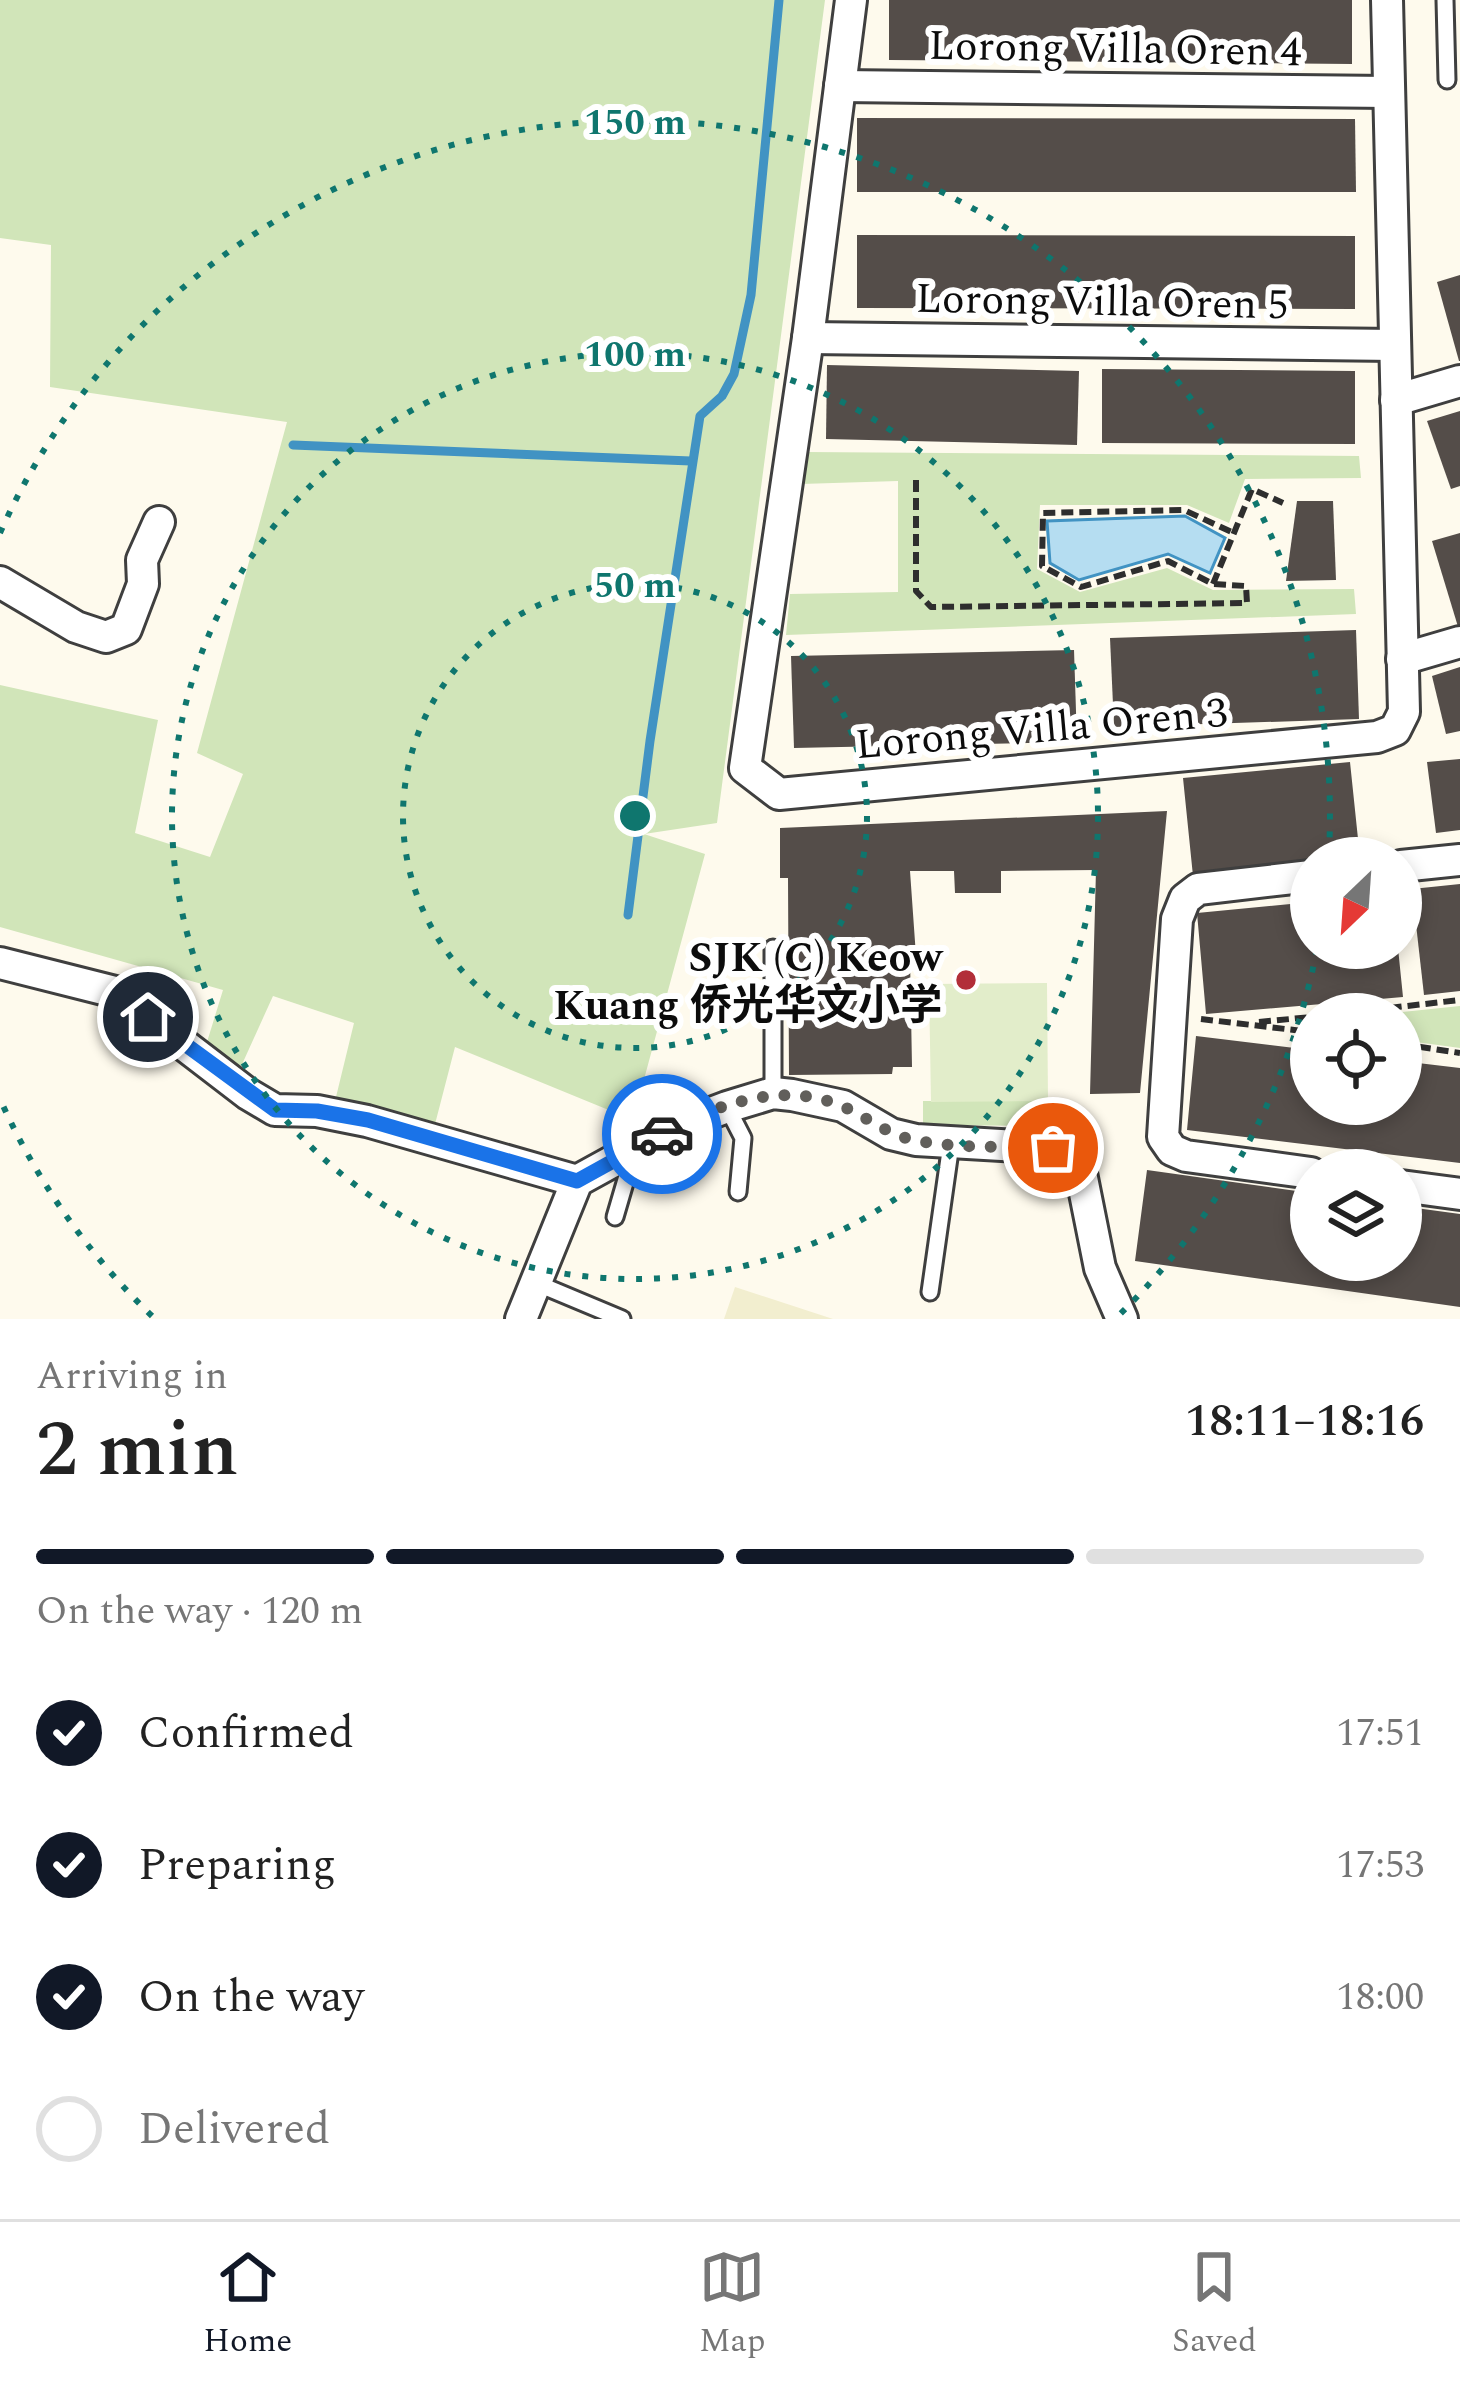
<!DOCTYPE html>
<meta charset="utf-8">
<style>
body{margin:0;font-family:Spectral,"Noto Sans SC",serif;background:#f6f6f6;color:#222;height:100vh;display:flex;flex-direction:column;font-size:45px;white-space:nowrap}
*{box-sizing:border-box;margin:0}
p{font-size:39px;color:#767676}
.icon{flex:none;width:66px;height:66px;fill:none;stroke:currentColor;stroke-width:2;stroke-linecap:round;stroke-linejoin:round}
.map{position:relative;height:1319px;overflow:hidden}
.details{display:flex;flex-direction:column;background:#fff;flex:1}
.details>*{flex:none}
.needle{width:78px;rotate:205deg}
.fabs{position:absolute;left:1290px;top:837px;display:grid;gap:24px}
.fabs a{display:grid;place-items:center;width:132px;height:132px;border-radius:50%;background:#fff;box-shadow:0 6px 18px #0003;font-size:60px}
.pin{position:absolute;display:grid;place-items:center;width:102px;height:102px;color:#fff;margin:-51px;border:6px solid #fff;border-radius:50%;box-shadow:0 3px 12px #0007}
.courier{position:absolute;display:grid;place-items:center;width:120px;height:120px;margin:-60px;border:9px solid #1a73e8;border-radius:50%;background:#fff;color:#222;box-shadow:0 3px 15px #0007}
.summary em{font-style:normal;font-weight:600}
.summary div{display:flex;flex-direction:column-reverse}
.summary{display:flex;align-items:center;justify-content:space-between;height:204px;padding:0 36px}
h1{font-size:78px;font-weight:600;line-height:90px}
.bar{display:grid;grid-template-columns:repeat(4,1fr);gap:18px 12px;align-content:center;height:144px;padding:0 36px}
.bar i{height:15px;border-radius:9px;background:#e0e0e0}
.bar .current{background:#111827}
.bar p{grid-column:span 4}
ol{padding:0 36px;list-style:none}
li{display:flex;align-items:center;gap:36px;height:132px}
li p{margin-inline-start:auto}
li .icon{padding:12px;border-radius:50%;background:#111827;color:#fff;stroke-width:4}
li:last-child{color:#767676}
li i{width:66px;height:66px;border:6px solid #e0e0e0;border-radius:50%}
.dock{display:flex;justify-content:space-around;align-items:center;height:168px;border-top:3px solid #e0e0e0;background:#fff;font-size:33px;color:#767676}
.dock a{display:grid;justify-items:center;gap:6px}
.dock .current{color:#111827}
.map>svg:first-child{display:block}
</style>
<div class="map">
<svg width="1460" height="1319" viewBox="0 0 1460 1319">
<rect width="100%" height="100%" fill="#fefaed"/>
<!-- farmland -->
<path fill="#f2eecf" d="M 735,1287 L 833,1319 L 724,1319 Z"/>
<!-- green -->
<g fill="#d1e5b9">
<path d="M 0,0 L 825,0 L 717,823 L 644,834 L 705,854 L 633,1120 L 455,1047 L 434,1128 L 336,1097 L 354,1023 L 273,996 L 239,1071 L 207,1042 L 223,990 L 0,927 L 0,685 L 158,720 L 135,833 L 210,857 L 243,774 L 197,753 L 287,422 L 50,387 L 51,245 L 0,238 Z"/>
<path d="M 806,452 L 1359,456 L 1361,478 L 1245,479 L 1229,523 L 1187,505 L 1040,505 L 1037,569 L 1080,592 L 1167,568 L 1213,590 L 1354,589 L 1356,614 L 786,635 L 790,594 L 898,592 L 898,481 L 801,484 Z"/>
<path d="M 1460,1006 L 1460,1048 L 1401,1040 L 1401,1014 L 1383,1014 Z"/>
<path d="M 923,1101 L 1048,1101 L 1049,1126 L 923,1125 Z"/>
</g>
<!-- pitch -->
<path fill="#e2edca" d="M 1047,983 L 1048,1101 L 931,1102 L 929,984 Z"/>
<!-- water -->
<path fill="#b5ddf1" stroke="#4193c3" stroke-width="3" d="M 1185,516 L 1225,538 L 1210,573 L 1168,554 L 1079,580 L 1050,563 L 1047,521 Z"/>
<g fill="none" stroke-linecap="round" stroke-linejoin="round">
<!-- stream -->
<g stroke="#4193c3" stroke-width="9">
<path d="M 293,445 L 691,461"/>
<path d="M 628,915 L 650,741 L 700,416 L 722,396 L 734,374 L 751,295 L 779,0"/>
</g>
</g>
<!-- building -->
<g fill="#544d49">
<path d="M 889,0 L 1352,0 L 1352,64 L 889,60 Z"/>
<path d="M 857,118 L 1355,119 L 1356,192 L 857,192 Z"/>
<path d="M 857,235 L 1355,236 L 1355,309 L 857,308 Z"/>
<path d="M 1460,275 L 1460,361 L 1459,361 L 1437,282 Z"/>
<path d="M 827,365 L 1079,371 L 1077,445 L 826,439 Z"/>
<path d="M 1102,369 L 1355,371 L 1355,444 L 1102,443 Z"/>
<path d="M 1460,411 L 1460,486 L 1451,489 L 1427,421 Z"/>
<path d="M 1297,501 L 1333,501 L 1336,580 L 1286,581 Z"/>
<path d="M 1460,533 L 1460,630 L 1459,630 L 1432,541 Z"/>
<path d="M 1356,630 L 1359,719 L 1114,727 L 1110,638 Z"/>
<path d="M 1074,650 L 1077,742 L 794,748 L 791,656 Z"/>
<path d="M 1460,667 L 1460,731 L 1446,734 L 1432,676 Z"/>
<path d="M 1460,759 L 1460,830 L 1436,833 L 1427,762 Z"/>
<path d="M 1350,762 L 1360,858 L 1311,858 L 1311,864 L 1193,876 L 1183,778 Z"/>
<path d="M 1167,811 L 1140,1093 L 1090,1094 L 1096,870 L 1001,871 L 1001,893 L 955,893 L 954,871 L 910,871 L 916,956 L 910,956 L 912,1067 L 893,1067 L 892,1074 L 789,1075 L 788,878 L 780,878 L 780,828 Z"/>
<path d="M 1460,884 L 1460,991 L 1424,995 L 1412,889 Z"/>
<path d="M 1311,902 L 1311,948 L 1398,948 L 1403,997 L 1206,1014 L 1197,913 Z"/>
<path d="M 1196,1036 L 1311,1050 L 1311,1104 L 1401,1104 L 1401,1061 L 1460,1068 L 1460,1163 L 1187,1130 Z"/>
<path d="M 1147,1170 L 1311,1193 L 1311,1260 L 1401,1260 L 1401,1206 L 1460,1214 L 1460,1307 L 1135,1261 Z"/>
</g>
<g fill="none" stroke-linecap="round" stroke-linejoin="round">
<defs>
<g id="service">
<path d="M 1445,0 L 1447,80"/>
<path d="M 773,948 L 773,1093"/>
<path d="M 727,1107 L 743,1138 L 738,1192"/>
<path d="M 615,1217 L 634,1152"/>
<path d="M 536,1283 L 622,1319"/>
<path d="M 930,1292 L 951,1144"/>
</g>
<g id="minor">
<path d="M 851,0 L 808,338 L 745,768 L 779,794 L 1377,737 L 1395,730 L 1404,712 L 1387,0"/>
<path d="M 840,86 L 1389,92"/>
<path d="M 808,338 L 1395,345"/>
<path d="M 1396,400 L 1460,381"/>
<path d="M 0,582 L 76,627 L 106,637 L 126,629 L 143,584 L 142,560 L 159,522"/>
<path d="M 1402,659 L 1460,642"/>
<path d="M 1401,866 L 1460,860"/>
<path d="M 1311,876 L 1198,889 L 1185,899 L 1177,919 L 1163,1137 L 1172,1150 L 1186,1156 L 1311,1173"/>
<path d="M 0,963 L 115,992 L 248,1094 L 275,1110 L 317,1111 L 367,1121 L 577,1181"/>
<path d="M 1401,1186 L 1460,1194"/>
<path d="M 521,1319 L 577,1181 L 677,1126 L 727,1107 L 773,1093 L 792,1095 L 843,1106 L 891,1134 L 916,1140 L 1053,1148 L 1070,1157 L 1080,1168 L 1100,1268 L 1122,1319"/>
</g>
</defs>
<!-- service casing -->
<use href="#service" stroke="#3f3f3f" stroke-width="21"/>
<!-- minor casing -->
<use href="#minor" stroke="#3f3f3f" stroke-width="36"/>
<!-- path -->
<g stroke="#2e2e2e" stroke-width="6" stroke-dasharray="12 6" stroke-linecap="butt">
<path d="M 916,480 L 916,591 L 931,607 L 1247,603 L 1246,586 L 1213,584 L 1168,561 L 1081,587 L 1042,566 L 1043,513 L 1184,510 L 1234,533"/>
<path d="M 1213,584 L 1252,489 L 1283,503"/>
<path d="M 1336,1014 L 1460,1000"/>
<path d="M 1201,1019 L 1311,1032"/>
<path d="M 1259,1022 L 1311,1017"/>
<path d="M 1401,1044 L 1460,1053"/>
</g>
<!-- service -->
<use href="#service" stroke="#fff" stroke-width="15"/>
<!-- minor -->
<use href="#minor" stroke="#fff" stroke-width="30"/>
</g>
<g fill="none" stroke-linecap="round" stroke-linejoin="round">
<!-- done -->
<path stroke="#615f5b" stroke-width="12" stroke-dasharray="0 21.6" d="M 662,1134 C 715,1105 780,1081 839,1105 C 865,1115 885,1134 914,1140 C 959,1149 1007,1146 1053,1148"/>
<!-- route -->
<path stroke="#1a73e8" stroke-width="15" d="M 148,1017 L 275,1110 L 317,1111 L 368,1120 L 577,1181 L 662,1134"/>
</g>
<!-- distance rings -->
<g fill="none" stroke="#0f766e" stroke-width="6" stroke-dasharray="6 12">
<circle cx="635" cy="816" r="232"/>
<circle cx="635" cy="816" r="463"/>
<path d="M1317 949A695 695 0 0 1 1118 1316M152 1316A695 695 0 0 1 0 1099M0 533A695 695 0 0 1 1329 852"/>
</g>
<!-- markers -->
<circle fill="#b22e39" stroke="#fff" stroke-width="4.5" cx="966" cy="980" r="12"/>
<g text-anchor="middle" stroke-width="12" stroke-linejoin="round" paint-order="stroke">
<!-- street labels -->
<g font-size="42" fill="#0c0c0c" stroke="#fff">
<text transform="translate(1115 47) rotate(1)" y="15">Lorong Villa Oren 4</text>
<text transform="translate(1102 300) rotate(1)" y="15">Lorong Villa Oren 5</text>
<text transform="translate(1041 727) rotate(-5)" y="15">Lorong Villa Oren 3</text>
</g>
<!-- poi labels -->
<g font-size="42" font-weight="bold" fill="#0c0c0c" stroke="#fff" text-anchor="end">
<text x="942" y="971">SJK (C) Keow<tspan x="942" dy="48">Kuang 侨光华文小学</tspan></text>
</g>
</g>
<circle cx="635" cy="816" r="18" fill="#0f766e" stroke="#fff" stroke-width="6"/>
<g font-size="36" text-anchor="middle" font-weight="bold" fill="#0f766e" stroke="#fff" stroke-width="12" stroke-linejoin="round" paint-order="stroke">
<text x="635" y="134">150 m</text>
<text x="635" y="366">100 m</text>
<text x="635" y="597">50 m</text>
</g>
</svg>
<div class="fabs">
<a><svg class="needle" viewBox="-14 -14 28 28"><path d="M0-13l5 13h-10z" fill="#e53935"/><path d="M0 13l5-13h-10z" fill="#767676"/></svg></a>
<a><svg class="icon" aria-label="locate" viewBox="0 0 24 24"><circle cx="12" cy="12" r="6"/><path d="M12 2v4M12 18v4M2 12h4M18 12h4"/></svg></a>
<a><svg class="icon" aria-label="layers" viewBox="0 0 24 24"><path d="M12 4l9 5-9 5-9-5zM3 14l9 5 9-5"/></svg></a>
</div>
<div class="pin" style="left:1053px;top:1148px;background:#ea580c"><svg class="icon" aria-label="bag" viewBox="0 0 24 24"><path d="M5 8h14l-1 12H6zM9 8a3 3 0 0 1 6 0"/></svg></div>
<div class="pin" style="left:148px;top:1017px;background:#1f2937"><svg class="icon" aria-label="home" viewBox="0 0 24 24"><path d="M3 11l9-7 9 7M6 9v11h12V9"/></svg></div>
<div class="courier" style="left:662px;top:1134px"><svg class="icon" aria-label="car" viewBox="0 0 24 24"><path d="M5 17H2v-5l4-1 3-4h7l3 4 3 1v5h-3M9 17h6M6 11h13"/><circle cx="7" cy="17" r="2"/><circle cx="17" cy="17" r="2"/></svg></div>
</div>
<section class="details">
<div class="summary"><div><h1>2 min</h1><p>Arriving in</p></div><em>18:11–18:16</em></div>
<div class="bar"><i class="current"></i><i class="current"></i><i class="current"></i><i></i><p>On the way · 120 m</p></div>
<ol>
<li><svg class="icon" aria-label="check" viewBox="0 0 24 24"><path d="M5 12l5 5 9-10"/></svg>Confirmed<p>17:51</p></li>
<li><svg class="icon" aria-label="check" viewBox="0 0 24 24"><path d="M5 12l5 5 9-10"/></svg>Preparing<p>17:53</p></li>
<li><svg class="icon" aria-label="check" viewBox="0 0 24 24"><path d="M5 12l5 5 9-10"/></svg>On the way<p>18:00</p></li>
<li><i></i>Delivered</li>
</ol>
</section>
<nav class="dock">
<a class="current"><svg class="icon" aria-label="home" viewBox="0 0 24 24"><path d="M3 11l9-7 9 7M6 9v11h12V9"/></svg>Home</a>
<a><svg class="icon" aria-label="map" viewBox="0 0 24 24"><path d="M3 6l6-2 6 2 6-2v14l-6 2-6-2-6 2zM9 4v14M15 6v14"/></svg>Map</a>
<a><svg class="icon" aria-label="saved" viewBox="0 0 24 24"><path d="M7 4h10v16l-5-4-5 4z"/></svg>Saved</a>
</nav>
